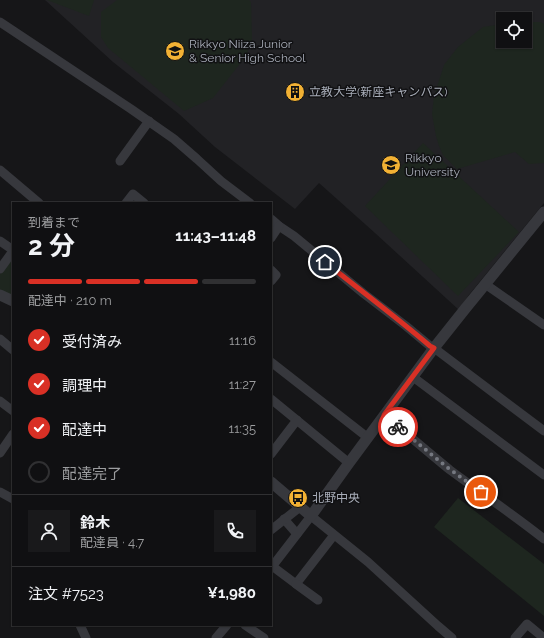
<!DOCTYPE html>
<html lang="ja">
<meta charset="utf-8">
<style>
body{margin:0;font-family:Raleway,"Noto Sans JP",sans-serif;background:#19191b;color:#f1f3f6;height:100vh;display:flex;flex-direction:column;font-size:15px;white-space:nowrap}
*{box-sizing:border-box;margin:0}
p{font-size:13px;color:#9c9d9f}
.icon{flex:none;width:22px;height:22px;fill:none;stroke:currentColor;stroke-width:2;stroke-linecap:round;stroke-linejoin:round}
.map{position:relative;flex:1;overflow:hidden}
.details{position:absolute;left:12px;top:202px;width:260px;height:424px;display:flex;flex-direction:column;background:#101012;border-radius:0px;box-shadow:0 1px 3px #0004,0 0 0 1px #303032}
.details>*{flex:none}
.buttons{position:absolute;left:496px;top:12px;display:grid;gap:8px}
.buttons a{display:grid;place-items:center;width:36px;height:36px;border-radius:0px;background:#101012;box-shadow:0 1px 3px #0004,0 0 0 1px #303032;font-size:20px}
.pin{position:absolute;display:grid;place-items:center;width:34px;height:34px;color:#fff;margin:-17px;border:2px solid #fff;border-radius:50%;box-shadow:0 1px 4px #0007}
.courier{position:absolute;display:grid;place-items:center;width:40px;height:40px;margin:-20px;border:3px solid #d93025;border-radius:50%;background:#fff;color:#222;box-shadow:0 1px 5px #0007}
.summary em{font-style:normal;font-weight:700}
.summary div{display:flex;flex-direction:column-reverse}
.summary{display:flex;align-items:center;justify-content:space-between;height:68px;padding:0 16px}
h1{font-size:26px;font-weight:700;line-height:30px}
.bar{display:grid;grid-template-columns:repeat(4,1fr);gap:6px 4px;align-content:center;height:48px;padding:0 16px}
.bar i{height:5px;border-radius:3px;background:#303032}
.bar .on{background:#d93025}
.bar p{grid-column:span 4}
.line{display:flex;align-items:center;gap:10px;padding:0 16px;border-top:1px solid #303032}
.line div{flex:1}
.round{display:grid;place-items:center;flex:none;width:42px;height:42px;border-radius:0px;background:#19191b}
ol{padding:0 16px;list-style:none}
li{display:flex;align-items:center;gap:12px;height:44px}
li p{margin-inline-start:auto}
li .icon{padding:4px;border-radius:50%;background:#d93025;color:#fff;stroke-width:4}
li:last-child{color:#9c9d9f}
li i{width:22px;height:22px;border:2px solid #303032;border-radius:50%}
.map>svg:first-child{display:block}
</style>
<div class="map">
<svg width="544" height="638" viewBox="0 0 544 638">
<rect width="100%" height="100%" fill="#161618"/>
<!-- built -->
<path fill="#222225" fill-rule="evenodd" d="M 45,0 L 544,0 L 544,203 L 468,296 L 459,310 L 375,233 L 319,183 L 295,209 L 215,147 L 179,114 L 113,62 ZM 503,19 L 525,19 L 525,41 L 503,41 Z"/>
<!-- green -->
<g fill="#1e261f">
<path d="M 47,0 L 94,0 L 89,16 Z"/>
<path d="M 117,0 L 249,0 L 251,2 L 252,40 L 246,56 L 213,98 L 184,111 L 108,48 L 101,37 L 101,12 Z"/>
<path d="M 525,22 L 540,22 L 544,24 L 544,163 L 529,164 L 515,152 L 457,169 L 443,155 L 439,146 L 436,136 L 432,114 L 434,96 L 444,65 L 458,47 L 483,27 L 503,24 L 503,41 L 525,41 Z"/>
<path d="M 423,143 L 519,232 L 458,296 L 365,206 Z"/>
<path d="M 13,256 L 13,298 L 0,291 L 0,274 Z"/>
<path d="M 458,498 L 544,564 L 544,616 L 434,527 Z"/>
</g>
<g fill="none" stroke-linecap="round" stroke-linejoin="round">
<!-- minor -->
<g stroke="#37383d" stroke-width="9">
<path d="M 0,22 L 131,109 L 174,139 L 197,159 L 221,181 L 250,203"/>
<path d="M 120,161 L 149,121"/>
<path d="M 0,170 L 39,203"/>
<path d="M 126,203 L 133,194 L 144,203"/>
<path d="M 271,219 L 279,226 L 294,236 L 363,293 L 406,326 L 430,346 L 434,348 L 544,431"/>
<path d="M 271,238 L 279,226"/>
<path d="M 0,241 L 13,250"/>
<path d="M 0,269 L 13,251"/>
<path d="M 271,270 L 276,275 L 271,281"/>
<path d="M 485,284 L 544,325"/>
<path d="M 0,339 L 13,350"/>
<path d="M 271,362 L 367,437"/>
<path d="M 413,377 L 544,475"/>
<path d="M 271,399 L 349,463"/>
<path d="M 0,401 L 13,411"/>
<path d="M 384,415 C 406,433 428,452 450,470 C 481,493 514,515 544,539"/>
<path d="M 0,453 L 13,434"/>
<path d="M 271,454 L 297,420"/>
<path d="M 0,492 L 13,499"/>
<path d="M 284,519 L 297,534"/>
<path d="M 271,530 L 300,507"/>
<path d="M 272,566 L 296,584 L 334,535"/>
<path d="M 271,568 L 311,516 L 368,562 L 438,626 L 452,638"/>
<path d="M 296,584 L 318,600"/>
<path d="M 80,625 L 86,638"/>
<path d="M 245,625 L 264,638"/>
<path d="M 216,638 L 227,625"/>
<path d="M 515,638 L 527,624 L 544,638"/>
</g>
<!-- tertiary -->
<g stroke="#37383d" stroke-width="11">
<path d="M 0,295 L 13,301"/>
<path d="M 271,482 L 311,516 L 349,463 L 434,348 L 465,309 L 544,212"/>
</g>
</g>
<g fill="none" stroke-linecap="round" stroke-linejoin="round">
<!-- done -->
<path stroke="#757880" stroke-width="4" stroke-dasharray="0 7.2" d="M 398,427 L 448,468 L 481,492"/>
<!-- route -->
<path stroke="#d93025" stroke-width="5" d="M 325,262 C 360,290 396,317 430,346 L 434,348 L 384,415 L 398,427"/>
</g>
<!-- icons -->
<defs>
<symbol id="school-disc" viewBox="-11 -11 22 22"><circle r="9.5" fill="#f2b134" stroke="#111113"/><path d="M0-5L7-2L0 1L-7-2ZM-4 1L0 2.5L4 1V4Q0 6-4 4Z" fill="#111"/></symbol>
<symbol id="building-disc" viewBox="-11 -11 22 22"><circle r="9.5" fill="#f2b134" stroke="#111113"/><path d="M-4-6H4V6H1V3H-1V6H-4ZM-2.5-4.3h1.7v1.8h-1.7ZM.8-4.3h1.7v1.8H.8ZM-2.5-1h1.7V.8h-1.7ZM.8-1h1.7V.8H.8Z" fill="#111"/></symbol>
<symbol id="university-disc" viewBox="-11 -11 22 22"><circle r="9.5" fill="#f2b134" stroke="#111113"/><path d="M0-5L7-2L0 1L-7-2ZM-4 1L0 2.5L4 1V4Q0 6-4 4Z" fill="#111"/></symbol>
<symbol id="bus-disc" viewBox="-11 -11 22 22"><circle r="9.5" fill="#f2b134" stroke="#111113"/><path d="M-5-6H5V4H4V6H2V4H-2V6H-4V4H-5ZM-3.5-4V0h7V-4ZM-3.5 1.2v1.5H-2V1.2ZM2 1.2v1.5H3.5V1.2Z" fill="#111"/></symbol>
</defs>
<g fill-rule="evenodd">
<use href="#school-disc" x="164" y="40" width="22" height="22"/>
<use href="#building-disc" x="284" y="81" width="22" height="22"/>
<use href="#university-disc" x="380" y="154" width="22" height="22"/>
<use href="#bus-disc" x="287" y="487" width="22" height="22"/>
</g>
<g text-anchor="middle" stroke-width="3" stroke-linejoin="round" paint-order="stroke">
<!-- poi labels -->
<g font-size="12" fill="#a8adb8" stroke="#111113" text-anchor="start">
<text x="189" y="48">Rikkyo Niiza Junior<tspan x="189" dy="14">&amp; Senior High School</tspan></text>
<text x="309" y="96">立教大学(新座キャンパス)</text>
<text x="405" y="162">Rikkyo<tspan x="405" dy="14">University</tspan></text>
<text x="312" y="502">北野中央</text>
</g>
</g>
</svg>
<div class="buttons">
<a><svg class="icon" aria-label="locate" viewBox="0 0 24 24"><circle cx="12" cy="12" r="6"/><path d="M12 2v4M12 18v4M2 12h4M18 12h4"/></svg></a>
</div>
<div class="pin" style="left:481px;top:492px;background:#ea580c"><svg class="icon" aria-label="bag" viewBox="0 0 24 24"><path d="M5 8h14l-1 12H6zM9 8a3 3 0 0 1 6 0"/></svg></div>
<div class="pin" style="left:325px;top:262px;background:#1f2937"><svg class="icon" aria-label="home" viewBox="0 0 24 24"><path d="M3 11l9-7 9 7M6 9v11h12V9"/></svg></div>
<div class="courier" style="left:398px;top:427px"><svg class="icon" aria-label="bike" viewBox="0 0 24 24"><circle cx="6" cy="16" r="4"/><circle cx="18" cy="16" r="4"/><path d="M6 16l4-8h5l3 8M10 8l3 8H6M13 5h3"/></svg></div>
<section class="details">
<div class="summary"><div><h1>2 分</h1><p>到着まで</p></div><em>11:43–11:48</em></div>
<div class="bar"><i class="on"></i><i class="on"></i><i class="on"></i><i></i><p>配達中 · 210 m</p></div>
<ol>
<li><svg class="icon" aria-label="check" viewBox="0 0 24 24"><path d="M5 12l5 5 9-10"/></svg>受付済み<p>11:16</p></li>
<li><svg class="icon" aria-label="check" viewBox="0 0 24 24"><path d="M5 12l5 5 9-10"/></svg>調理中<p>11:27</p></li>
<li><svg class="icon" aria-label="check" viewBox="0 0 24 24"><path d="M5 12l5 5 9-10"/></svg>配達中<p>11:35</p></li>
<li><i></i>配達完了</li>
</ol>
<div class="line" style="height:72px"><a class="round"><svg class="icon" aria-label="person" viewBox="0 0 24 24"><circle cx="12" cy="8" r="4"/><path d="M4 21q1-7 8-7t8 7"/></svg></a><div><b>鈴木</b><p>配達員 · 4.7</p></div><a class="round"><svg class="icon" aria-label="phone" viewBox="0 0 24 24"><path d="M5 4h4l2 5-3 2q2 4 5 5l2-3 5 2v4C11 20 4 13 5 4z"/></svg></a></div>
<div class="line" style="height:52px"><div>注文 #7523</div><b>¥1,980</b></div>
</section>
</div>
